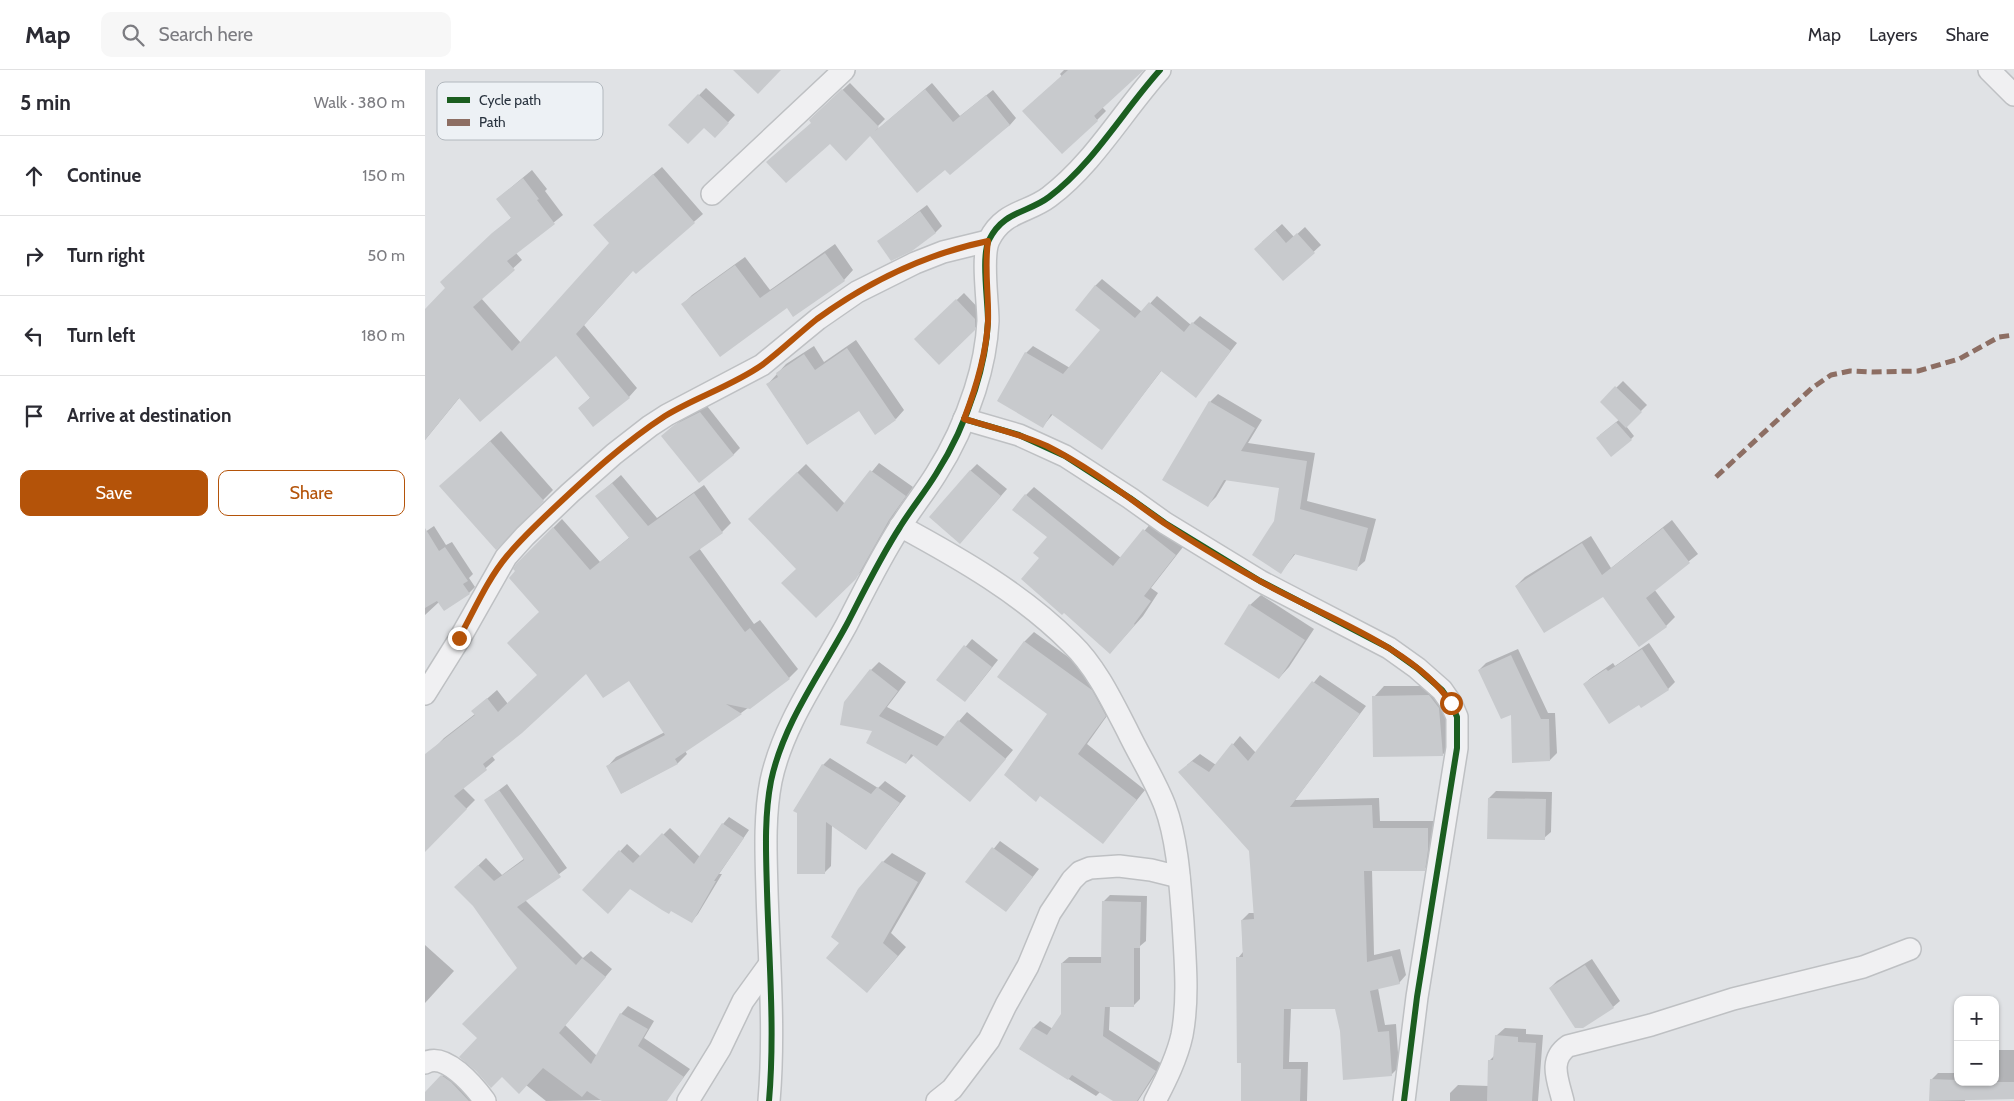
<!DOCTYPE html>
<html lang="en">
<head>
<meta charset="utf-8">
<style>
	body { margin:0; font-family:Cabin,sans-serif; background:#f7f7f7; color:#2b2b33 }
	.controls { position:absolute; right:15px; bottom:15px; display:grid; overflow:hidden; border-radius:10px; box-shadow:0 1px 4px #0004 }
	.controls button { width:45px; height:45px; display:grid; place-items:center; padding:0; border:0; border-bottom:1px solid #e1e1e2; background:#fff; color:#2b2b33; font:25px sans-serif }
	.stop { position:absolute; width:15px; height:15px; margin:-11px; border:4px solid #b45309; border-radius:50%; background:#fff }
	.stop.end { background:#b45309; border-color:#fff; box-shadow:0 1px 5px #0008 }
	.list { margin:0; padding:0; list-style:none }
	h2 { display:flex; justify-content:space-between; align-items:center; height:65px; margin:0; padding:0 20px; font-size:21px }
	h2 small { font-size:16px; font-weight:400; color:#7c7c81 }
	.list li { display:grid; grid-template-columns:32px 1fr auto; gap:15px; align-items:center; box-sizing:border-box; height:80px; padding:0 20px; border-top:1px solid #e1e1e2 }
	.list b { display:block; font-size:19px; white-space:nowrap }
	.list em { font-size:16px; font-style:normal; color:#7c7c81 }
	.actions { display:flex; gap:10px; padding:15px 20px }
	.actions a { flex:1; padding:11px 0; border:1px solid #b45309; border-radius:10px; text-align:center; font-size:18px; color:#b45309 }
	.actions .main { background:#b45309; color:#fff }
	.icon { flex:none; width:28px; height:28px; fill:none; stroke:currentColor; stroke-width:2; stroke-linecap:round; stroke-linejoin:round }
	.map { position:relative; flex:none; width:1589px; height:1031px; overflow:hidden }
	header { display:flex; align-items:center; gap:30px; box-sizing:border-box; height:70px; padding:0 25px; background:#fff; border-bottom:1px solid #e1e1e2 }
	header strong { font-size:24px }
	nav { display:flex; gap:28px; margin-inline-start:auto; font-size:18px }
	.search { width:350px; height:45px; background:#f7f7f7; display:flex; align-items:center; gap:12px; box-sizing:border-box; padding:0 18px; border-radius:10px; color:#7c7c81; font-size:19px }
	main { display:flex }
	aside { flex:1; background:#fff }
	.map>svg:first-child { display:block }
</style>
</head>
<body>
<header>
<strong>Map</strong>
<div class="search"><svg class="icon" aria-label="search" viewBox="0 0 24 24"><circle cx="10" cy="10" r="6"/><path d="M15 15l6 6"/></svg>Search here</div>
<nav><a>Map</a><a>Layers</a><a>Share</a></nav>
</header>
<main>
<aside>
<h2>5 min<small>Walk · 380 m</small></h2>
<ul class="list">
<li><svg class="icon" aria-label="ahead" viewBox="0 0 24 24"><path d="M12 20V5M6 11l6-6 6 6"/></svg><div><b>Continue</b></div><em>150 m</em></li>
<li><svg class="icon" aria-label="right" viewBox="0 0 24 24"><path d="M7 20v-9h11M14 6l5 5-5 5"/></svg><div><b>Turn right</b></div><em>50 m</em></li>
<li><svg class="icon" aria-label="left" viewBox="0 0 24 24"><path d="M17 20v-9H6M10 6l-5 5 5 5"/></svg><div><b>Turn left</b></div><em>180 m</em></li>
<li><svg class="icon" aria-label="arrive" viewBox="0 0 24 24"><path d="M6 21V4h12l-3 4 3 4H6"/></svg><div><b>Arrive at destination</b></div></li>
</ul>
<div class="actions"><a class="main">Save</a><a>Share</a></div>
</aside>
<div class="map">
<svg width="1589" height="1031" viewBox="0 0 1589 1031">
	<rect width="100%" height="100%" fill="#e0e2e5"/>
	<g fill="#0003">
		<path d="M639,0H718L677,37L681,41L672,50L635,4Z"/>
		<path d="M425,13L460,49L452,57L453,59L507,13L535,46L568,20L591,48L585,55L520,98L445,64L387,53L385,50Z"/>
		<path d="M281,18L310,45L290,66L279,56L245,55Z"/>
		<path d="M237,97L278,144L211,202L209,199L159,255L212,318L204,327L154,338L166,327L131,284L35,327L0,370V241L21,218L25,204L87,147L72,129L107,100L122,119L120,121L138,145L91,183L97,190L56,228L96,273L186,173L178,147Z"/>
		<path d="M502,135L517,156L510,163L454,171Z"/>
		<path d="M857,154L869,167L880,157L896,175L858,210L837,172Z"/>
		<path d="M410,174L428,200L419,210L369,245L363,237L258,234L267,225L320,187L345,220Z"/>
		<path d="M677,209L717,242L732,226L766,255L775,246L812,273L771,326L737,300L677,378L628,344L618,356L601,283L608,276L645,298L677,260L670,216Z"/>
		<path d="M539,223L557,242L556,252L514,293L491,269Z"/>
		<path d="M431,270L479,340L471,349L343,314L361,294L389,276L399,292Z"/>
		<path d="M1198,311L1222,335L1201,356L1209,366L1206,369L1175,365L1195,349L1177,332Z"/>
		<path d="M793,324L837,350L823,373L890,383L882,431L951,449L940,491L931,499L871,483L856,502L850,451L855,417L802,409L791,427L783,435L785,332Z"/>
		<path d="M282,336L315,378L308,385L245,359L258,349Z"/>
		<path d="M76,361L128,420L71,478L16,416Z"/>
		<path d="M454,393L488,417L472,440L439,499L391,546L373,498L325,449L381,394L420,434Z"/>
		<path d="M552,394L582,419L542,465L545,401Z"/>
		<path d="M196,405L232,448L279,415L306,453L297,462L274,478L329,554L335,550L373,599L364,608L316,643L260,681L262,684L253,693L197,723L183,696L191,687L240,662L204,609L161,602L67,686L70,690L38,718L50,730L3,777L0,775V688L19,668L50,644L48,641L72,620L83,634L114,605L115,542L110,476L137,449L175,492L205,467L172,426Z"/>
		<path d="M609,417L696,488L727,452L758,477L726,518L733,523L718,546L693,574L616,488L624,467L601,425Z"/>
		<path d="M1247,450L1273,484L1229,519L1250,547L1241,556L1178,525L1091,516L1100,507L1166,466L1186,498Z"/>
		<path d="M9,456L21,475L27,472L48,504L44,508L50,517L44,523L14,532L0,545V462Z"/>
		<path d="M836,525L889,559L864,597L854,608L825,535Z"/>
		<path d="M609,562L676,611L689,636L662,674L720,720L678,772L624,644L574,606L600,571Z"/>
		<path d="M547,569L573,590L546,624L513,610Z"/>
		<path d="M1224,573L1250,612L1243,619L1214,633L1159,614L1166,608L1188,593L1190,596Z"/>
		<path d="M1093,579L1123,643H1130L1132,683L1125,690L1054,600L1061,593Z"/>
		<path d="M454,592L481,612L462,637L520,667L542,642L588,680L545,730L489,685L481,693L449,660L446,600Z"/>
		<path d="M895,605L941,636L870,730L954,728L955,751H1010L1007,792L999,799H947L949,885L975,879L981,905L974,913L953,918L960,955L971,954L974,997L966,1005L916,961L912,938H866L864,992H883L882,1031H817L818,992L813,888L818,882L817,850L824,843H830L825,781L762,695L775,684L791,695L815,666L831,683Z"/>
		<path d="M959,616H1015L1028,675L1017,685L949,627Z"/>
		<path d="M405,688L453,718L460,711L481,726L440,779L407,755L406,796L399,803L374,743L370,741L398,695Z"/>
		<path d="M82,714L142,798L100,830L158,888L166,881L187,899L140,955L172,986L196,944L203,936L229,951L219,968L265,999L242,1029L121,1031L101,1015L53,968L93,898L38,810L61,788L77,805L100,788L61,730Z"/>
		<path d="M1071,721L1127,722L1126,762L1119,768L1064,728Z"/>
		<path d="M304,747L324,760L294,804H297L273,844L267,851L205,818L159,820L202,774L216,787L245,758L275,787L298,754Z"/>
		<path d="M575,771L614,799L581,841L542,812Z"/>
		<path d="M467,783L501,803L466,863L481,877L451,912L415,873L458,792Z"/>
		<path d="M685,825L722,826L721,871L715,876V929L709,935H685L684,960L737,994L713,1031H690L675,1022L671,1026L595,979L609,957L615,951L628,959L637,944V893L644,887H677L678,832Z"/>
		<path d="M0,875L29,901L0,933Z"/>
		<path d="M1167,889L1195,931L1188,937L1125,918L1132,911Z"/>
		<path d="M1080,958L1101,959V964L1118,965L1113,1031H1025V1023L1033,1015L1064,1016L1065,990L1070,985L1071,966Z"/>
		<path d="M1570,980H1589V1024L1540,1029V1031H1478H1506V1010L1513,1003H1533V1012H1570Z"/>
		<path d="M23,1000L52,1031H0V1024Z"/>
	</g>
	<g fill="#c8cacd">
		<path d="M308,0H356L333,24Z"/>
		<path d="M643,0H719L669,46L673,51L637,84L597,41Z"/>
		<path d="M417,19L454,57L450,61L500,19L528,52L561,25L585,55L525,105L520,100L492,123L445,66L421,91L405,74L361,113L341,92L386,53L384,50Z"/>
		<path d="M273,24L304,53L290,68L279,58L263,74L243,55Z"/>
		<path d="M228,104L270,153L211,204L208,201L151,264L205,328L168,357L153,338L165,328L131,286L55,352L34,328L0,370V239L20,218L15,212L67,163L86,148L71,129L98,108L114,129L112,130L130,154L82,191L90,200L48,237L87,281L184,173L168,155Z"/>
		<path d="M495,141L511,163L487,181L466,191L452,171Z"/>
		<path d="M850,160L861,173L872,163L890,183L858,211L829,179Z"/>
		<path d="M400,183L420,211L368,247L362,238L295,287L256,234L310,195L335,228Z"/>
		<path d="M670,215L710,248L724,232L759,262L767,252L806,281L771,328L736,301L677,380L626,344L618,358L572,331L600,282L638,304L675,260L650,240Z"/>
		<path d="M531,229L550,249V260L514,295L489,269Z"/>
		<path d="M422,278L471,350L450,365L434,341L382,375L341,314L353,307L351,303L379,284L390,300Z"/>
		<path d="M1190,316L1217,342L1201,358L1175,332Z"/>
		<path d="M784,331L830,358L816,381L882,391L875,439L943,458L932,501L869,484L856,504L827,485L849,451L854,418L799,410L783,437L737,410Z"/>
		<path d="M275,342L309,385L274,413L236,366L249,355Z"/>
		<path d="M1191,352L1207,370L1186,387L1171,368Z"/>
		<path d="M65,371L119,431L71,480L14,416Z"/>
		<path d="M445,400L481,426L464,450L431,509L391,548L356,513L371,499L323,449L372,402L412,442Z"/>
		<path d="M545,400L576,426L535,474L504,447Z"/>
		<path d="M187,413L223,456L269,423L298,463L264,487L320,562L325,558L365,609L325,639L301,634L317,644L250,689L253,694L196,724L181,696L240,665L204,611L178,628L161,604L97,663L58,694L62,700L29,726L42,739L0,782V684L50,645L46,641L62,628L73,642L112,605L82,573L114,542L84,508L90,501L88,499L91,494L128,457L165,500L204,468L170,426Z"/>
		<path d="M600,424L688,496L718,459L751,485L719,526L726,531L709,554L710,555L685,584L639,543L637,545L596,509L614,488L608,483L622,467L587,440Z"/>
		<path d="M0,458L14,481L20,477L43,511L38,514L45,524L19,541L12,531L0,538Z"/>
		<path d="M1238,458L1265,493L1221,528L1242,557L1214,577L1178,527L1119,563L1090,516L1157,473L1177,505Z"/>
		<path d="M824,534L880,570L854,609L799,574Z"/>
		<path d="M599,571L667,620L681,646L653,684L712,730L678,774L615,726L611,732L579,705L622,644L572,607Z"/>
		<path d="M539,575L567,597L540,632L511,610Z"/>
		<path d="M1217,579L1244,620L1216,638L1214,635L1184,654L1158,614L1181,599L1183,601Z"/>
		<path d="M1086,585L1116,649H1124L1125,691L1087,693L1086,645L1076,649L1053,600Z"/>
		<path d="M445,599L473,621L454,646L512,676L533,650L581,689L545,732L486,684L481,694L441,673L447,661L415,655L419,632Z"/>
		<path d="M887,611L935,644L865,737L947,735L948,758H1003V780L1000,801H939L942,892L967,886L975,914L945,921L953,962L964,961L967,1006L918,1010L915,961L910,939H859L858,999H876L875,1031H816V993H812L811,887H818L816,850L829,849L824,781L753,702L767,691L784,702L807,673L823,691Z"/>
		<path d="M1004,625L1014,638L1018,686L948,687L947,626Z"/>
		<path d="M397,694L446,724L452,717L475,733L441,780L401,752L400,804H372V743L368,741Z"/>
		<path d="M74,720L136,807L92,837L151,895L157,888L181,907L134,963L166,994L195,943L223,959L213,976L259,1007L242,1031H177L162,1021L157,1027L118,998L94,1024L77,1007L66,1018L51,1001L34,987L52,968L37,954L92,898L48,836L29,817L53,795L69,811L99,790L59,730Z"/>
		<path d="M1063,728L1121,729L1120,770L1062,769Z"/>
		<path d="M297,753L319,768L289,811H291L267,853L246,841L244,844L237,840L205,819L183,844L157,820L194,780L208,793L237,763L269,794Z"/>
		<path d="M567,777L608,807L581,842L540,812Z"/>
		<path d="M457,791L493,812L458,873L473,886L442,923L401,888L414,873L406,867L433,819Z"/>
		<path d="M677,831L716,832L715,878H709V937H680L678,966L731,1001L712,1031H688L647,1005L643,1010L594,979L608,957L622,965L636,944V893H676Z"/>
		<path d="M1160,895L1189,938L1158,958H1150L1124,918Z"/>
		<path d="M1070,965L1093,967V972L1111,973L1107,1031H1062L1063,990H1068Z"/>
		<path d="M16,1005L26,1012L44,1031H0V1022Z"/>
		<path d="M1505,1009L1533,1010V1012H1589V1029L1504,1031Z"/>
	</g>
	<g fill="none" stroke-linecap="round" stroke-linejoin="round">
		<defs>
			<g id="minor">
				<path d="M1564,0L1589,25"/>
				<path d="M287,124L419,0"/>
				<path d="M539,349L594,365L640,386L705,428L740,453L835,511L964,578L992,598L1017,620L1026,633L1032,647V678L992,927L979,1031"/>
				<path d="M475,456C536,489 597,524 646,573C671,597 687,631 703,662C715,687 730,710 740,736C753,771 755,815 758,852C760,889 764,928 757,965C752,988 741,1010 730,1031"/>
				<path d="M0,624L35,568L81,487L100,466L145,423L189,384L225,356L242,345L337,295L393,249L432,222L490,193L518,182L563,171"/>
				<path d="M0,993C20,981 49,1016 60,1031"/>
				<path d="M263,1031L295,979L318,931L344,895"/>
				<path d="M344,1031C350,961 344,891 342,821C341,785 339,747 346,711C358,654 395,604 422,554C439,521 455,488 475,457C486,439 500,422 511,404C527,379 541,348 550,320C557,298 562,273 563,251C563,231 556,186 564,170C578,141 603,143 624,127C669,93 698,41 735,0"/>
				<path d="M512,1031L527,1019L564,970L581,935L603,896L625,843L647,810L655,802L665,798L694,796L726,800L754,807"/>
				<path d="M1138,1031C1133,1010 1123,990 1143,976L1226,955L1308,929L1438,897L1485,879"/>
			</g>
		</defs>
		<use href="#minor" stroke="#bec0c3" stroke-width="24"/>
		<use href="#minor" stroke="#f0f0f2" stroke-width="21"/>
		<path stroke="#8d6e63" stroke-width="5" stroke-dasharray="10 5" stroke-linecap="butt" d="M1291,407L1387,318L1406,305L1425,301L1447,302L1493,301L1534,289L1574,267L1589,265"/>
		<defs>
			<g id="cycleway">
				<path d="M539,349L594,365L640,386L705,428L740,453L835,511L964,578L992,598L1017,620L1026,633L1032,647V678L992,927L979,1031"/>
				<path d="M344,1031C350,961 344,891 342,821C341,785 339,747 346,711C358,654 395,604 422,554C439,521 455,488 475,457C486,439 500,422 511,404C527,379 541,348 550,320C557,298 562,273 563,251C563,231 556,186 564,170C578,141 603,143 624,127C669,93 698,41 735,0"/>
			</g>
		</defs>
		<use href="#cycleway" stroke="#edf1f5" stroke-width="9"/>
		<use href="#cycleway" stroke="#1b5e20" stroke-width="6"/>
	</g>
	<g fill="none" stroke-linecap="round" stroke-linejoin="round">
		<path stroke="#b45309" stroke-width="6" d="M34,568C49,541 62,510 82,486C96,469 113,453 129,438C164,405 200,372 240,346C271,327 307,316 337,295C356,281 373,264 392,249C443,212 501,184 563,171C559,198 564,225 563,252C561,285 551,318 539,349C567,357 595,364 622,376C664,397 701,426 739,453C769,473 801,492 833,510C892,544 988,576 1026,633"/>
	</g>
	<rect x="12" y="12" width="166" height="58" rx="8" fill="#edf1f5" stroke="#b2b8be" stroke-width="1"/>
	<rect x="22" y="27" width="23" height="6" fill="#1b5e20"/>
	<rect x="22" y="49" width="23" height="7" fill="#8d6e63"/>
	<g font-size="14" fill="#28323e">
		<text x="54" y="35">Cycle path</text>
		<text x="54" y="57">Path</text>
	</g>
</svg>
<div class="controls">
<button>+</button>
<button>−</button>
</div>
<div class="stop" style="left:1026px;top:633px"></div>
<div class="stop end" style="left:34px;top:568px"></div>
</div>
</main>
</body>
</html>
